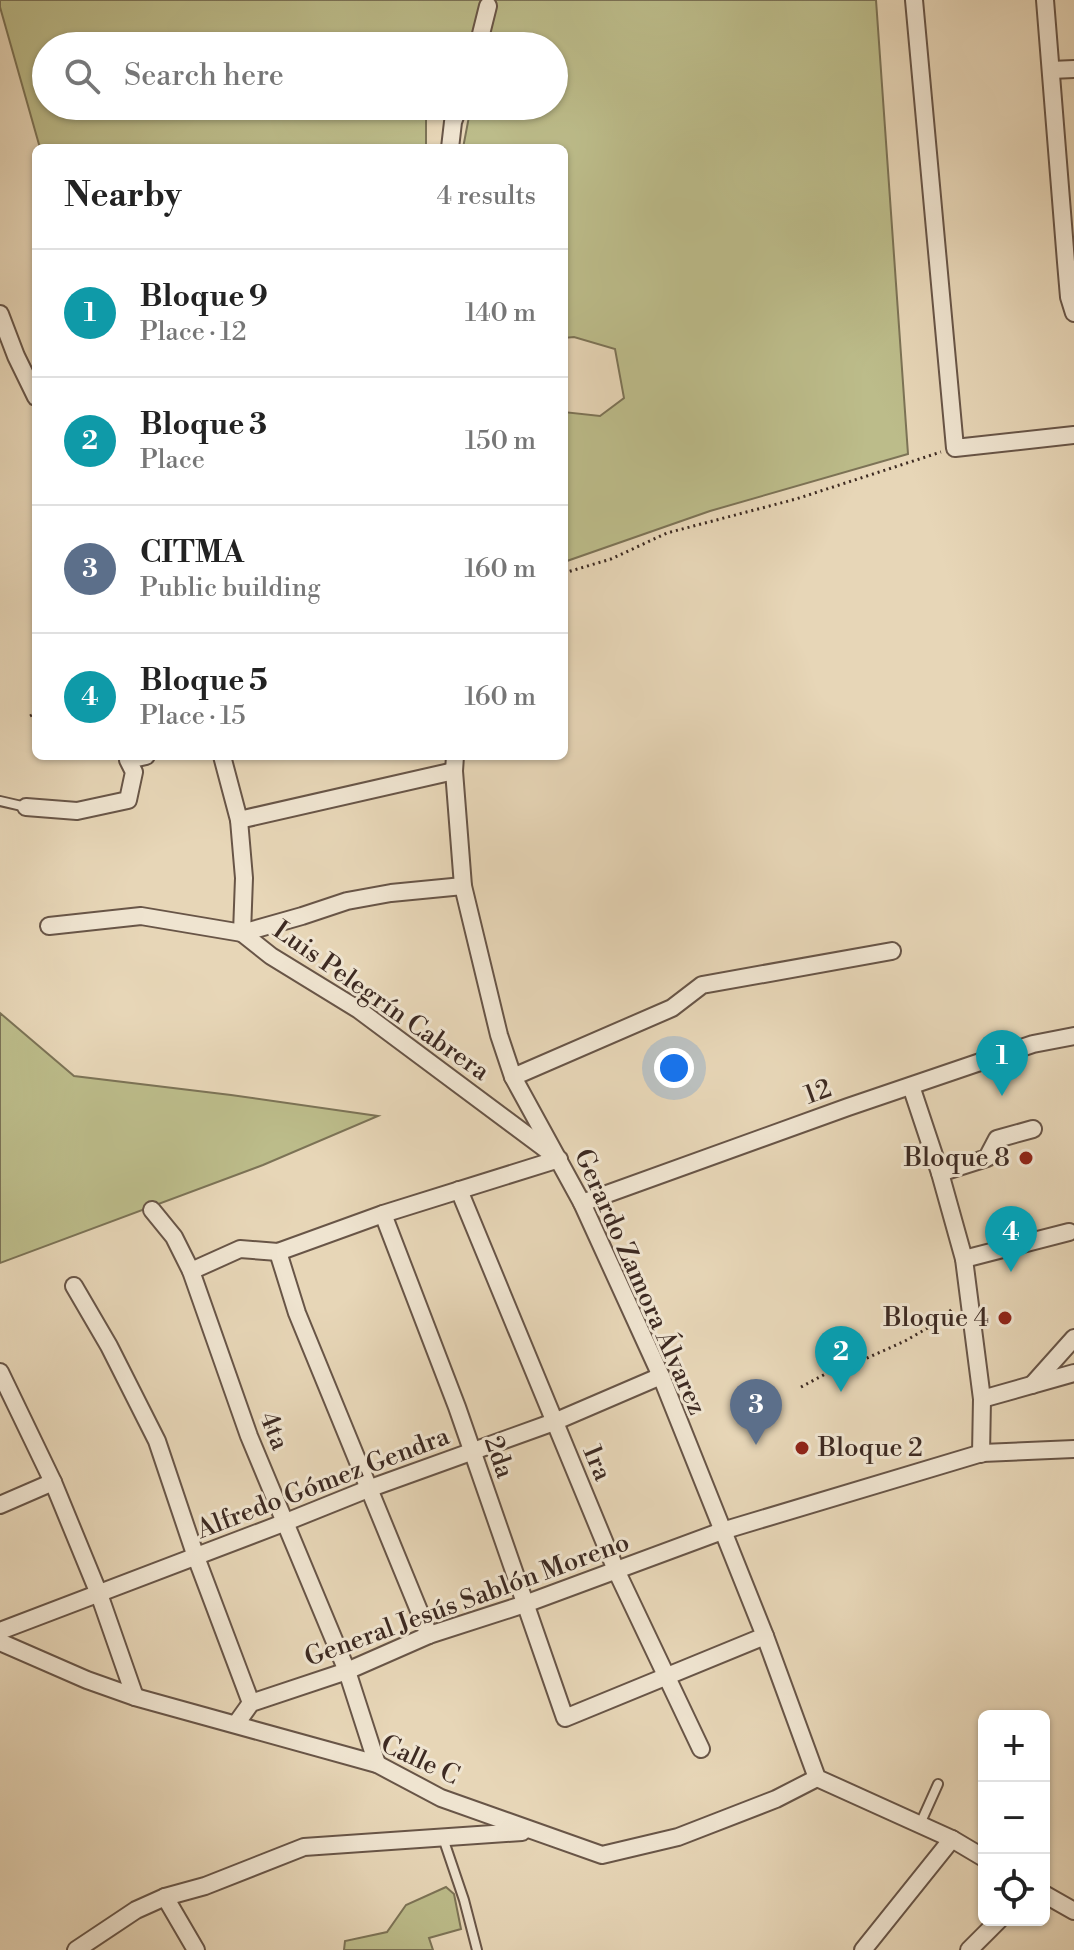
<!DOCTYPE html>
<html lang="en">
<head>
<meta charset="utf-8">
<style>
	body { margin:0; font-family:"Libre Bodoni",serif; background:#f6f6f6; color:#222 }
	.controls { position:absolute; right:24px; bottom:24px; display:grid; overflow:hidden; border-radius:12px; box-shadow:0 2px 6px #0004 }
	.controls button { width:72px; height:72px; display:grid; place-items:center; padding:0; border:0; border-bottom:2px solid #e0e0e0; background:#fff; color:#222; font:40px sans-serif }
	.you { position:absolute; left:674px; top:1068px; width:28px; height:28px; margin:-20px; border:6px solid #fff; border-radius:50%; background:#1a73e8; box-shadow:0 0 0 12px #1a73e833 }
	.badge { display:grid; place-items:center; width:52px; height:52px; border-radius:50%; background:#8f2418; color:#fff; font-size:26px; font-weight:700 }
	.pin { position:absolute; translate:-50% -66px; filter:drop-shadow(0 2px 4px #0008) }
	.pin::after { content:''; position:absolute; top:42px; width:28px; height:24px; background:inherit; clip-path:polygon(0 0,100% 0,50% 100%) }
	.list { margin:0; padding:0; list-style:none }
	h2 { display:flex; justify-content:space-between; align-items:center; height:104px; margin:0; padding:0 32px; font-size:34px }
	h2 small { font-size:26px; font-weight:400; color:#767676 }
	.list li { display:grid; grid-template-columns:52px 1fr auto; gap:24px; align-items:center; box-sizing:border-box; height:128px; padding:0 32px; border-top:2px solid #e0e0e0 }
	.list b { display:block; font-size:30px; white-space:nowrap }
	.list p { margin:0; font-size:26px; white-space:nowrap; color:#767676 }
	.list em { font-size:26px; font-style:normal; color:#767676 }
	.icon { flex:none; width:44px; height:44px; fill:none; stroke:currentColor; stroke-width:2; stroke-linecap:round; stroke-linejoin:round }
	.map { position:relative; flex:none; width:1074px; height:1950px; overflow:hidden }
	.search { position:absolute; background:#fff; box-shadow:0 2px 6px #0004; left:32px; top:32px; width:536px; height:88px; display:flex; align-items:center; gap:20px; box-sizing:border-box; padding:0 28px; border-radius:44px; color:#767676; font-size:30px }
	.panel { position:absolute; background:#fff; box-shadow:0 2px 6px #0004; left:32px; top:144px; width:536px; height:616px; border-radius:12px }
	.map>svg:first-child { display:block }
</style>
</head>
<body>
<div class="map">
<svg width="1074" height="1950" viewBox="0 0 1074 1950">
	<rect width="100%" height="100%" fill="#e7d6b7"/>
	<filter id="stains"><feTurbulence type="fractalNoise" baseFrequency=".0025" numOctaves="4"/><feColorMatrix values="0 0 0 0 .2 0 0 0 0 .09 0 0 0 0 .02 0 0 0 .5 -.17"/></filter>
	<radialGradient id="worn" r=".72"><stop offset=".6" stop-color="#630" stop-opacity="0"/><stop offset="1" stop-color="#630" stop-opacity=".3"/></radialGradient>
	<g fill="#bcbc8a" stroke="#7c7356" stroke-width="2">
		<path d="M0,0H876L908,454L710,511L564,562V412L600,416L624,398L615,349L574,337L564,338V148H463L471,106H554V46H46V106H440L426,119V148H40L0,7Z"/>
		<path d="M0,1013L74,1076L231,1095L378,1116L263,1165L0,1263Z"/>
		<path d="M446,1887L454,1894L461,1929L429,1938L433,1950H344L345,1941L387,1932L406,1905Z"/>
	</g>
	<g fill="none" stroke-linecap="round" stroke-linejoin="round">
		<defs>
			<g id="service">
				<path d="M0,801L26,807"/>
				<path d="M920,1824L938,1784"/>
				<path d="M443,1838L464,1900L477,1950"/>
			</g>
			<g id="minor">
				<path d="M914,0L955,448L1074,435"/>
				<path d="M1045,0L1066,262L1069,297L1074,313"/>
				<path d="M478,46L488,6"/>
				<path d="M1051,70L1074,69"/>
				<path d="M450,148L453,122L459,106"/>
				<path d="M0,314L16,356L36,397"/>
				<path d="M222,756L239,820L244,878L242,933L271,956L359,1010L555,1156"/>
				<path d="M455,756L454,771L463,886L499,1035L513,1077L582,1203L661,1376L765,1636L817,1778L952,1839L984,1858"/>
				<path d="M26,807L77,811L128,800L134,772L128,760L146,756"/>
				<path d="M239,820L454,771"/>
				<path d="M49,926L141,916L242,933L302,916L347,901L391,893L463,886"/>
				<path d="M513,1077L672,1008L702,985L892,951"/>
				<path d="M911,1086L940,1173L964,1259L982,1399L981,1454"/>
				<path d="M940,1173L987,1158L997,1139L1033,1129"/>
				<path d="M459,1190L616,1570L701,1749"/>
				<path d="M582,1203L848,1107L1033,1044L1074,1036"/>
				<path d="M152,1210L174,1237L191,1271L249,1436L347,1671L377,1764"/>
				<path d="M383,1214L457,1407L565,1718L765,1636"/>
				<path d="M278,1252L297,1313L429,1635"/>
				<path d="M964,1259L1069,1232"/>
				<path d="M191,1271L240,1249L278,1252L383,1214L559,1159"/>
				<path d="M74,1286L109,1346L157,1441L196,1557L251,1703"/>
				<path d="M0,1372L53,1482L99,1594L135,1697"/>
				<path d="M1032,1385L1074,1338"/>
				<path d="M982,1399L1074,1373"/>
				<path d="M0,1505L53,1482"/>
				<path d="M0,1631L286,1522L368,1489L554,1422L661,1376"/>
				<path d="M0,1642L87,1680L135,1697L377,1764L441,1798L602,1855L678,1837L776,1799L817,1778"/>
				<path d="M236,1724L251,1703L347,1671L429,1635L525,1604L722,1531L982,1453L1074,1449"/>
				<path d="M1044,1894L1074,1911"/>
				<path d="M165,1897L196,1950"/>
				<path d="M76,1950L136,1910L165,1897L205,1886L304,1847L522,1832"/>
				<path d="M863,1950L952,1839"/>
				<path d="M969,1950L999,1920"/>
			</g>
		</defs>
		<use href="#service" stroke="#685547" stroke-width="12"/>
		<use href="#minor" stroke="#685547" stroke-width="20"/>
		<g stroke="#3d2a22" stroke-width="3" stroke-dasharray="2 4" stroke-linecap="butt">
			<path d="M564,573L611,559L667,533L796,499L941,452"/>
			<path d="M30,716L36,713"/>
			<path d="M801,1387L831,1371L865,1359L905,1341L940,1321L953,1308"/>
		</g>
		<use href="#service" stroke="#efe4d0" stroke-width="8"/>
		<use href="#minor" stroke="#efe4d0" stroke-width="16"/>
	</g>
	<g fill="#8f2418" stroke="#efe4d0" stroke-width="3">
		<circle cx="1026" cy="1158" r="8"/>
		<circle cx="1005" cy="1318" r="8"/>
		<circle cx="802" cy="1448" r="8"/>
	</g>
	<g text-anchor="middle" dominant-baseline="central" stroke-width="6" stroke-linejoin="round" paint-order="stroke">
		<g font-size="26" fill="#3d2a22" stroke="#efe4d0">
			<text transform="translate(381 1001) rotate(35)">Luis Pelegrín Cabrera</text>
			<text transform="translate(818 1092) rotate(-20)">12</text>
			<text transform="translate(640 1282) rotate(66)">Gerardo Zamora Álvarez</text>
			<text transform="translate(274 1431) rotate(68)">4ta</text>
			<text transform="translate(499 1457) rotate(71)">2da</text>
			<text transform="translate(597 1463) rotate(67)">1ra</text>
			<text transform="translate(323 1483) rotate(-21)">Alfredo Gómez Gendra</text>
			<text transform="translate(467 1600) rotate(-20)">General Jesús Sablón Moreno</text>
			<text transform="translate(420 1760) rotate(25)">Calle C</text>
		</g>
		<g font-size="26" fill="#3d2a22" stroke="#efe4d0" text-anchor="end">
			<text x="1010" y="1158">Bloque 8</text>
			<text x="989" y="1318">Bloque 4</text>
			<text x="818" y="1448" text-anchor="start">Bloque 2</text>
		</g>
	</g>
	<rect width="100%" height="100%" filter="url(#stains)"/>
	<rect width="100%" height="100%" fill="url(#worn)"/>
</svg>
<div class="controls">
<button>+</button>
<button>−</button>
<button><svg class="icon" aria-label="locate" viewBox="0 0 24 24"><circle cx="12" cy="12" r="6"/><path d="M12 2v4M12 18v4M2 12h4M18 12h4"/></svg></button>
</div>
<div class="you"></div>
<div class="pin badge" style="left:1002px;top:1096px;background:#0f9aa8">1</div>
<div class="pin badge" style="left:841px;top:1392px;background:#0f9aa8">2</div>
<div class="pin badge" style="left:756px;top:1445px;background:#5c6f8a">3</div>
<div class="pin badge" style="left:1011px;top:1272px;background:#0f9aa8">4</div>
<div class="search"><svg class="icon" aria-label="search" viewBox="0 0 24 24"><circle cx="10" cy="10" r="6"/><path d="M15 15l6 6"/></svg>Search here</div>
<section class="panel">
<h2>Nearby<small>4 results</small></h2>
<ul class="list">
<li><span class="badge" style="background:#0f9aa8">1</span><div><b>Bloque 9</b><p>Place · 12</p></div><em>140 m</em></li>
<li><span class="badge" style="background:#0f9aa8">2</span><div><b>Bloque 3</b><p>Place</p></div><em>150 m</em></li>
<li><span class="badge" style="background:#5c6f8a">3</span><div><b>CITMA</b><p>Public building</p></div><em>160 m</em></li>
<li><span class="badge" style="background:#0f9aa8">4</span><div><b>Bloque 5</b><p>Place · 15</p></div><em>160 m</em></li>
</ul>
</section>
</div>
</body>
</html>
